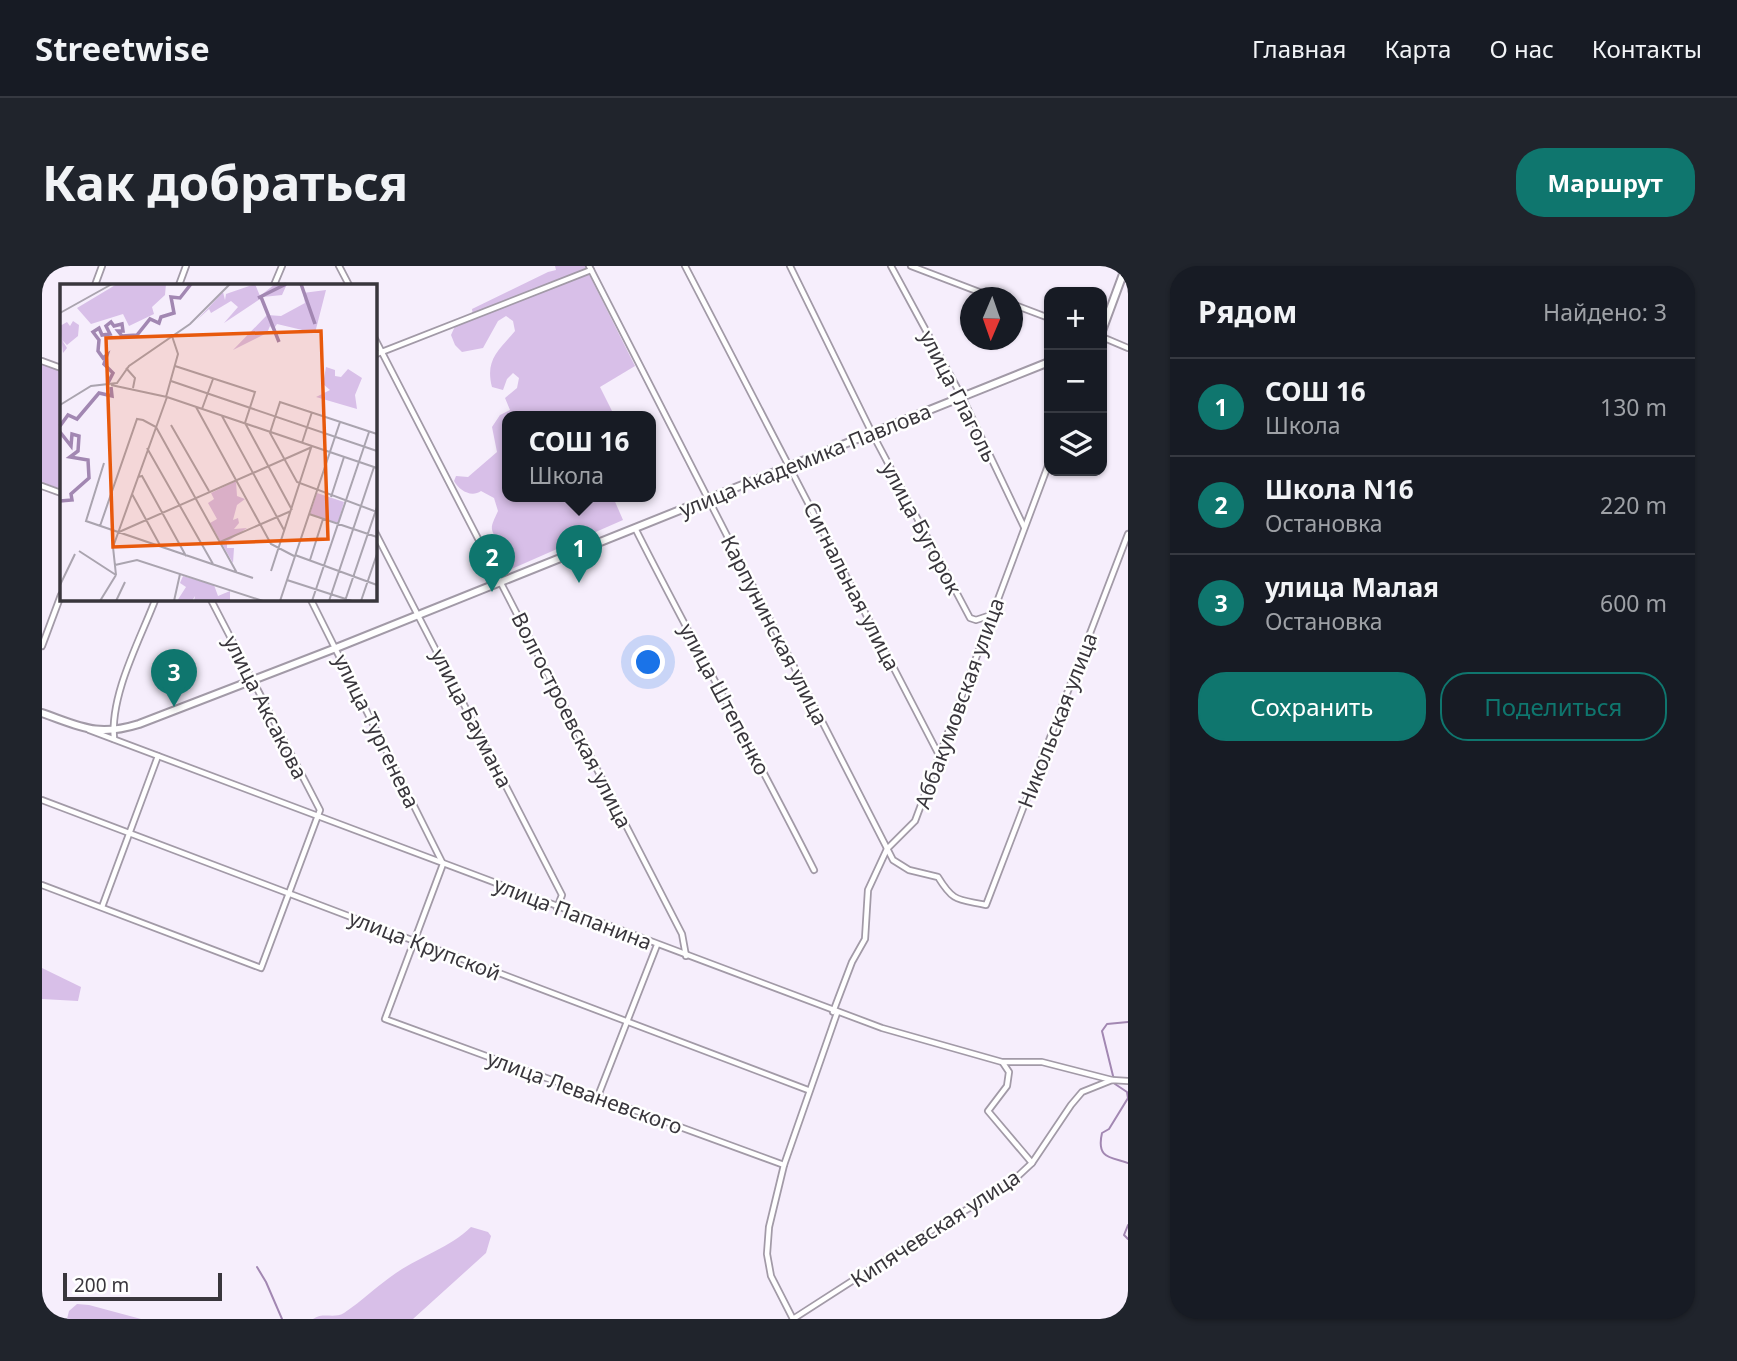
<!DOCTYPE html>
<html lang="ru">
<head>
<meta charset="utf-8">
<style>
	body { margin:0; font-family:"Noto Sans",sans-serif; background:#20242c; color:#f1f3f6 }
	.controls { position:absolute; right:21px; top:21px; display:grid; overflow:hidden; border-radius:14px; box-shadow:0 2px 5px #0004 }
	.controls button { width:63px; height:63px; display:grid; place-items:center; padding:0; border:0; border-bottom:2px solid #363941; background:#171b24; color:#f1f3f6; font:35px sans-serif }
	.compass { position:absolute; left:918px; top:21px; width:63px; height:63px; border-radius:50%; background:#171b24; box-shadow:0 2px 5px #0004; rotate:182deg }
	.scale { position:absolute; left:21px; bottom:18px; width:159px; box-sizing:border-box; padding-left:7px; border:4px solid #39363c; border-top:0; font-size:19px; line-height:24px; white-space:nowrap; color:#39363c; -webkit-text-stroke:5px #fff; paint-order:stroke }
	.you { position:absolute; left:607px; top:397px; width:24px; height:24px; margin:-18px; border:5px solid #fff; border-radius:50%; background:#1a73e8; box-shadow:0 0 0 10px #1a73e833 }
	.badge { display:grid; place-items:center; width:46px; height:46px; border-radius:50%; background:#0f766e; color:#fff; font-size:23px; font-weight:700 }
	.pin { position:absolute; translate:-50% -58px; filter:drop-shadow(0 2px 4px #0008) }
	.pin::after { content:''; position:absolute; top:37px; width:24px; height:21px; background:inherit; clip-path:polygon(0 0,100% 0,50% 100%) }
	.popup { position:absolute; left:460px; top:145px; width:154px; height:91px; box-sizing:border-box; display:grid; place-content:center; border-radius:14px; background:#171b24; filter:drop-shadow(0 2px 5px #0005); font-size:23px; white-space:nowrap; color:#9ea1a6 }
	.popup b { font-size:26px; color:#f1f3f6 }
	.popup::after { content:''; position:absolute; left:50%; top:100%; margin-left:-14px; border:14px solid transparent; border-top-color:#171b24 }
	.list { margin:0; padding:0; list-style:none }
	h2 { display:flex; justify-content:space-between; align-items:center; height:91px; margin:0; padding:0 28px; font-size:30px }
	h2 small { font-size:23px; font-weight:400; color:#9ea1a6 }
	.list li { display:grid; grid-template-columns:46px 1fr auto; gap:21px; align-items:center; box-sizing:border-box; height:98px; padding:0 28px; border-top:2px solid #363941 }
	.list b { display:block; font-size:26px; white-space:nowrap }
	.list p { margin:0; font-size:23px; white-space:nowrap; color:#9ea1a6 }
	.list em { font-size:23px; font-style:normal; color:#9ea1a6 }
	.actions { display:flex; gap:14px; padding:21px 28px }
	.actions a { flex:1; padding:16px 0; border:2px solid #0f766e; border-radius:28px; text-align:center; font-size:24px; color:#0f766e }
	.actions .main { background:#0f766e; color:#fff }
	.icon { flex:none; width:38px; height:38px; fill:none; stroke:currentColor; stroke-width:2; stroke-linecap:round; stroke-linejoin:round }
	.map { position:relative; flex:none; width:1086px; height:1053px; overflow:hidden; border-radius:28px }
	header { display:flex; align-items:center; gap:42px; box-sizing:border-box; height:98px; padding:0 35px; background:#171b24; border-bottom:2px solid #363941 }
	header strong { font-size:33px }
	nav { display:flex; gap:38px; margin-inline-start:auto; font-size:24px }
	.intro { display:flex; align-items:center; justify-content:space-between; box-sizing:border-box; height:168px; padding:0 42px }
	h1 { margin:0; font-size:49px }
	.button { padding:18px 32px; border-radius:28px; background:#0f766e; color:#fff; font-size:24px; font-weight:700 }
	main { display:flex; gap:42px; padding:0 42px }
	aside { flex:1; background:#171b24; border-radius:28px; box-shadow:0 2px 5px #0004 }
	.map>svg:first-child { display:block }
</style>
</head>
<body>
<header>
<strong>Streetwise</strong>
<nav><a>Главная</a><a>Карта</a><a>О нас</a><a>Контакты</a></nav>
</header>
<div class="intro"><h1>Как добраться</h1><a class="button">Маршрут</a></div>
<main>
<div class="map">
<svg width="1086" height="1053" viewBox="0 0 1086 1053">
	<rect width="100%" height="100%" fill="#f6eefc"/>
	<g fill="#d8bfe8">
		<path d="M513,0H543L593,100L558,121L573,151H465V231H571L581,254L458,308L450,292L458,279C447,261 448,263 456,245L452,232L439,225C429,232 417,224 412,215L414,210L426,211L455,186L450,161L458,149L468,144L463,132L475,122L477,112L471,107L465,113L461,124L450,121C443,94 456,85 473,65L471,55L464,50L456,55L441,82L420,86L413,79L409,69L415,56L431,51L430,43L506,6L514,4Z"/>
		<path d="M0,98L19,105V223L0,216Z"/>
		<path d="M0,702L39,721L36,735L0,733Z"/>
		<path d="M429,961L446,966L449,970L444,987L371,1053H271C281,1046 292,1053 302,1047C320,1035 336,1019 354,1007C379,990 407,982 429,961Z"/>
		<path d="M35,1038L47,1039L99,1053H25L27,1045Z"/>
	</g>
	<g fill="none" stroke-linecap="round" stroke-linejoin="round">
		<g stroke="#a287b2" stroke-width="2">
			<path d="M1086,756L1065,758L1060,765L1073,818L1085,826L1086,832L1067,863L1060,867C1054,893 1069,891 1086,897"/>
			<path d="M1086,959L1082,969L1086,973"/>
			<path d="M215,1001L224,1016L240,1053"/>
		</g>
		<defs>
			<g id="minor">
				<path d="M297,0L307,19"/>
				<path d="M547,0L851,594L867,604L896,611C912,637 916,633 944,639L1086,268"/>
				<path d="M643,0L898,491"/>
				<path d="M748,0L830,167L928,352L934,354L949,349"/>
				<path d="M849,0L920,131L982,261"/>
				<path d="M869,0L953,32"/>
				<path d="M53,19L60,0"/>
				<path d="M137,19L144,0"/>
				<path d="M232,19L240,0"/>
				<path d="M970,38L1007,52"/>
				<path d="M332,71L640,668L644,690"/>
				<path d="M1060,71L1086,82"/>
				<path d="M332,89L549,4"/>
				<path d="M0,95L19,102"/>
				<path d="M0,220L19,227"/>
				<path d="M593,262C651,377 714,489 772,604"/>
				<path d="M332,264L520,629L515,642"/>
				<path d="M268,332L401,598L343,753L742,899"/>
				<path d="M0,380L19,329"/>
				<path d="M47,464L840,762L960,796H1000L1070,814"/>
				<path d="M72,473C68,428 98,374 114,332"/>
				<path d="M0,534L766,824"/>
				<path d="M0,619L219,702L278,544L168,332"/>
				<path d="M60,641L116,490"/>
				<path d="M791,746L810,696L823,673L826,624L845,583L873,555L1007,197"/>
				<path d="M961,797L967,806L965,820L946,845L990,897"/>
				<path d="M556,830L615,679"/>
				<path d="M751,1053L880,970L951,928L976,910L990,897L1029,839L1040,826L1070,814L1086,815"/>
				<path d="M751,1053L729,1010L725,988L727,961L742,899L795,747"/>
			</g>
			<g id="tertiary">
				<path d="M1060,65L1084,0"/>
				<path d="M0,447C40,461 55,471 97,458L294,382L1007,96"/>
			</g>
		</defs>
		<use href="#minor" stroke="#a29aa7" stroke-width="8"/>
		<use href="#tertiary" stroke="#a29aa7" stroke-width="10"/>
		<use href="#minor" stroke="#fff" stroke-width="4.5"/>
		<use href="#tertiary" stroke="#fff" stroke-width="6"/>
	</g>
	<g text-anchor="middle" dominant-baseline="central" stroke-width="5" stroke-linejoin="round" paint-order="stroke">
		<g font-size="21" fill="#39363c" stroke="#fff">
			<text transform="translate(917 130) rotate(63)">улица Глаголь</text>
			<text transform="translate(763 194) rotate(-22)">улица Академика Павлова</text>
			<text transform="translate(880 262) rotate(62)">улица Бугорок</text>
			<text transform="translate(810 320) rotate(63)">Сигнальная улица</text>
			<text transform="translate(733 364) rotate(63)">Карпунинская улица</text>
			<text transform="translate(683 433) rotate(62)">улица Штепенко</text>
			<text transform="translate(917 437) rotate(-70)">Аббакумовская улица</text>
			<text transform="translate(224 441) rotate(63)">улица Аксакова</text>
			<text transform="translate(430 452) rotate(63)">улица Баумана</text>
			<text transform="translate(530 454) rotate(63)">Волгостроевская улица</text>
			<text transform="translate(1015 454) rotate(-69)">Никольская улица</text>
			<text transform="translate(335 465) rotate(64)">улица Тургенева</text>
			<text transform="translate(531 647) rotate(21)">улица Папанина</text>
			<text transform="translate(383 679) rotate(21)">улица Крупской</text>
			<text transform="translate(543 826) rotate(20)">улица Леваневского</text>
			<text transform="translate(893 962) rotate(-33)">Кипячевская улица</text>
		</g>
	</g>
	<g transform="translate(18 18)">
		<rect width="317" height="317" fill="#f6eefc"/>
		<path d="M57,0H106L105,11L92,23L94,30L69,42L63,30L31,40L17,24ZM195,0L200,12L215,0H219L217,5L227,0L222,11L203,13L164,39L178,23L171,17L151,29L149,25L137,36L163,8L165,16L166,10ZM266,6L255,49L217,40L213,46L210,42L207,49L173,66L207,31L221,32L245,19L243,9ZM13,37L19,41L18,52L7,61L2,56L7,64L3,69L0,42L7,38L10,42ZM266,83L275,86V92L281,93L288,85L302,94L295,111L297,125L256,113L270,106L263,100ZM176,197L177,212L185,215L177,221L173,236L178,234L179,239L174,245L187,244L167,258V264H174L173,279L150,239L157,235L148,219L154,215L151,209ZM257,209L284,218L278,239L250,230ZM123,292L154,301L158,312L170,307V317H134L135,312L132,317H117L126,303L120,299Z" fill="#d8bfe8"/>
		<path fill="none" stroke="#a287b2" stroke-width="3.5" d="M241,0L255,40M201,13L219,58M198,14L226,0M48,99L53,89L44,80L47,71L43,74L38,67L39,56L33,48L39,44L42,51L50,50L46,42L51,38L54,42L62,40L63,47H58L62,52L77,51L90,35L99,39L101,33L114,29L111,13L120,14L131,0M0,142L8,131L17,135L39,109L52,112L51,103M0,148L11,162L12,150L19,152L18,167L10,173L28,176L29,194L11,210L12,216L0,217"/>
		<path fill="none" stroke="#aaa4af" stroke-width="2" d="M0,29L52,0M115,82L195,108L185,139L232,226M66,84L75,94L73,104M111,97L317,167M51,101L107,113L317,184M106,113L118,70L112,52M0,121L31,102L57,99L69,82L130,40L170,0M136,123L211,260L234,272M142,125L153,95M162,132L224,246M111,141L149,207M317,150L220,118L210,149L237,198L317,228M242,159L252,128M87,164L153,280M44,179L26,237L193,294M78,193L82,192L126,272M72,210L101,263M271,213L284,173M249,230L317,253M40,242L77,135L83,136L96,143L177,289M59,248L252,163M160,258L231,227M19,267L56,291M235,271L317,301M250,276L263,235M55,281L77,276L203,317M211,287L251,164M56,291L53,263L107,113M227,296L292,317M0,301L15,270M40,317L56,291M56,317L65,298M114,317L120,290M220,317L280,138M252,317L309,148M269,317L314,183M285,317L317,223M301,317L317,270"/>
		<path fill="#e8590c" fill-opacity="0.15" stroke="#e8590c" stroke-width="3.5" d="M261,47L268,255L53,263L46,54Z"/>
		<rect width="317" height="317" fill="none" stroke="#39363c" stroke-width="3.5"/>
	</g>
</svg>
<div class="controls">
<button>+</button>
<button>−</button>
<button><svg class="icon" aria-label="layers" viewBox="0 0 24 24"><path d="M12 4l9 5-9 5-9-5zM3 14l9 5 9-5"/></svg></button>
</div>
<svg class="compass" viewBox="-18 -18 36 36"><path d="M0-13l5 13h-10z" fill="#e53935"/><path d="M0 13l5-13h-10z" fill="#9ea1a6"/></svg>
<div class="scale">200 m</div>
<div class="you"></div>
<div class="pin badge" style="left:537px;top:317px">1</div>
<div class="popup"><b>СОШ 16</b>Школа</div>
<div class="pin badge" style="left:450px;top:326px">2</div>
<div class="pin badge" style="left:132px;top:441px">3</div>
</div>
<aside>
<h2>Рядом<small>Найдено: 3</small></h2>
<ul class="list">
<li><span class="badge">1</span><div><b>СОШ 16</b><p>Школа</p></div><em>130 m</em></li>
<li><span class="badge">2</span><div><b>Школа N16</b><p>Остановка</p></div><em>220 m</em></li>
<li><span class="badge">3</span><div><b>улица Малая</b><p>Остановка</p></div><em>600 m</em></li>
</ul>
<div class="actions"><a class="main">Сохранить</a><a>Поделиться</a></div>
</aside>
</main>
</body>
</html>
